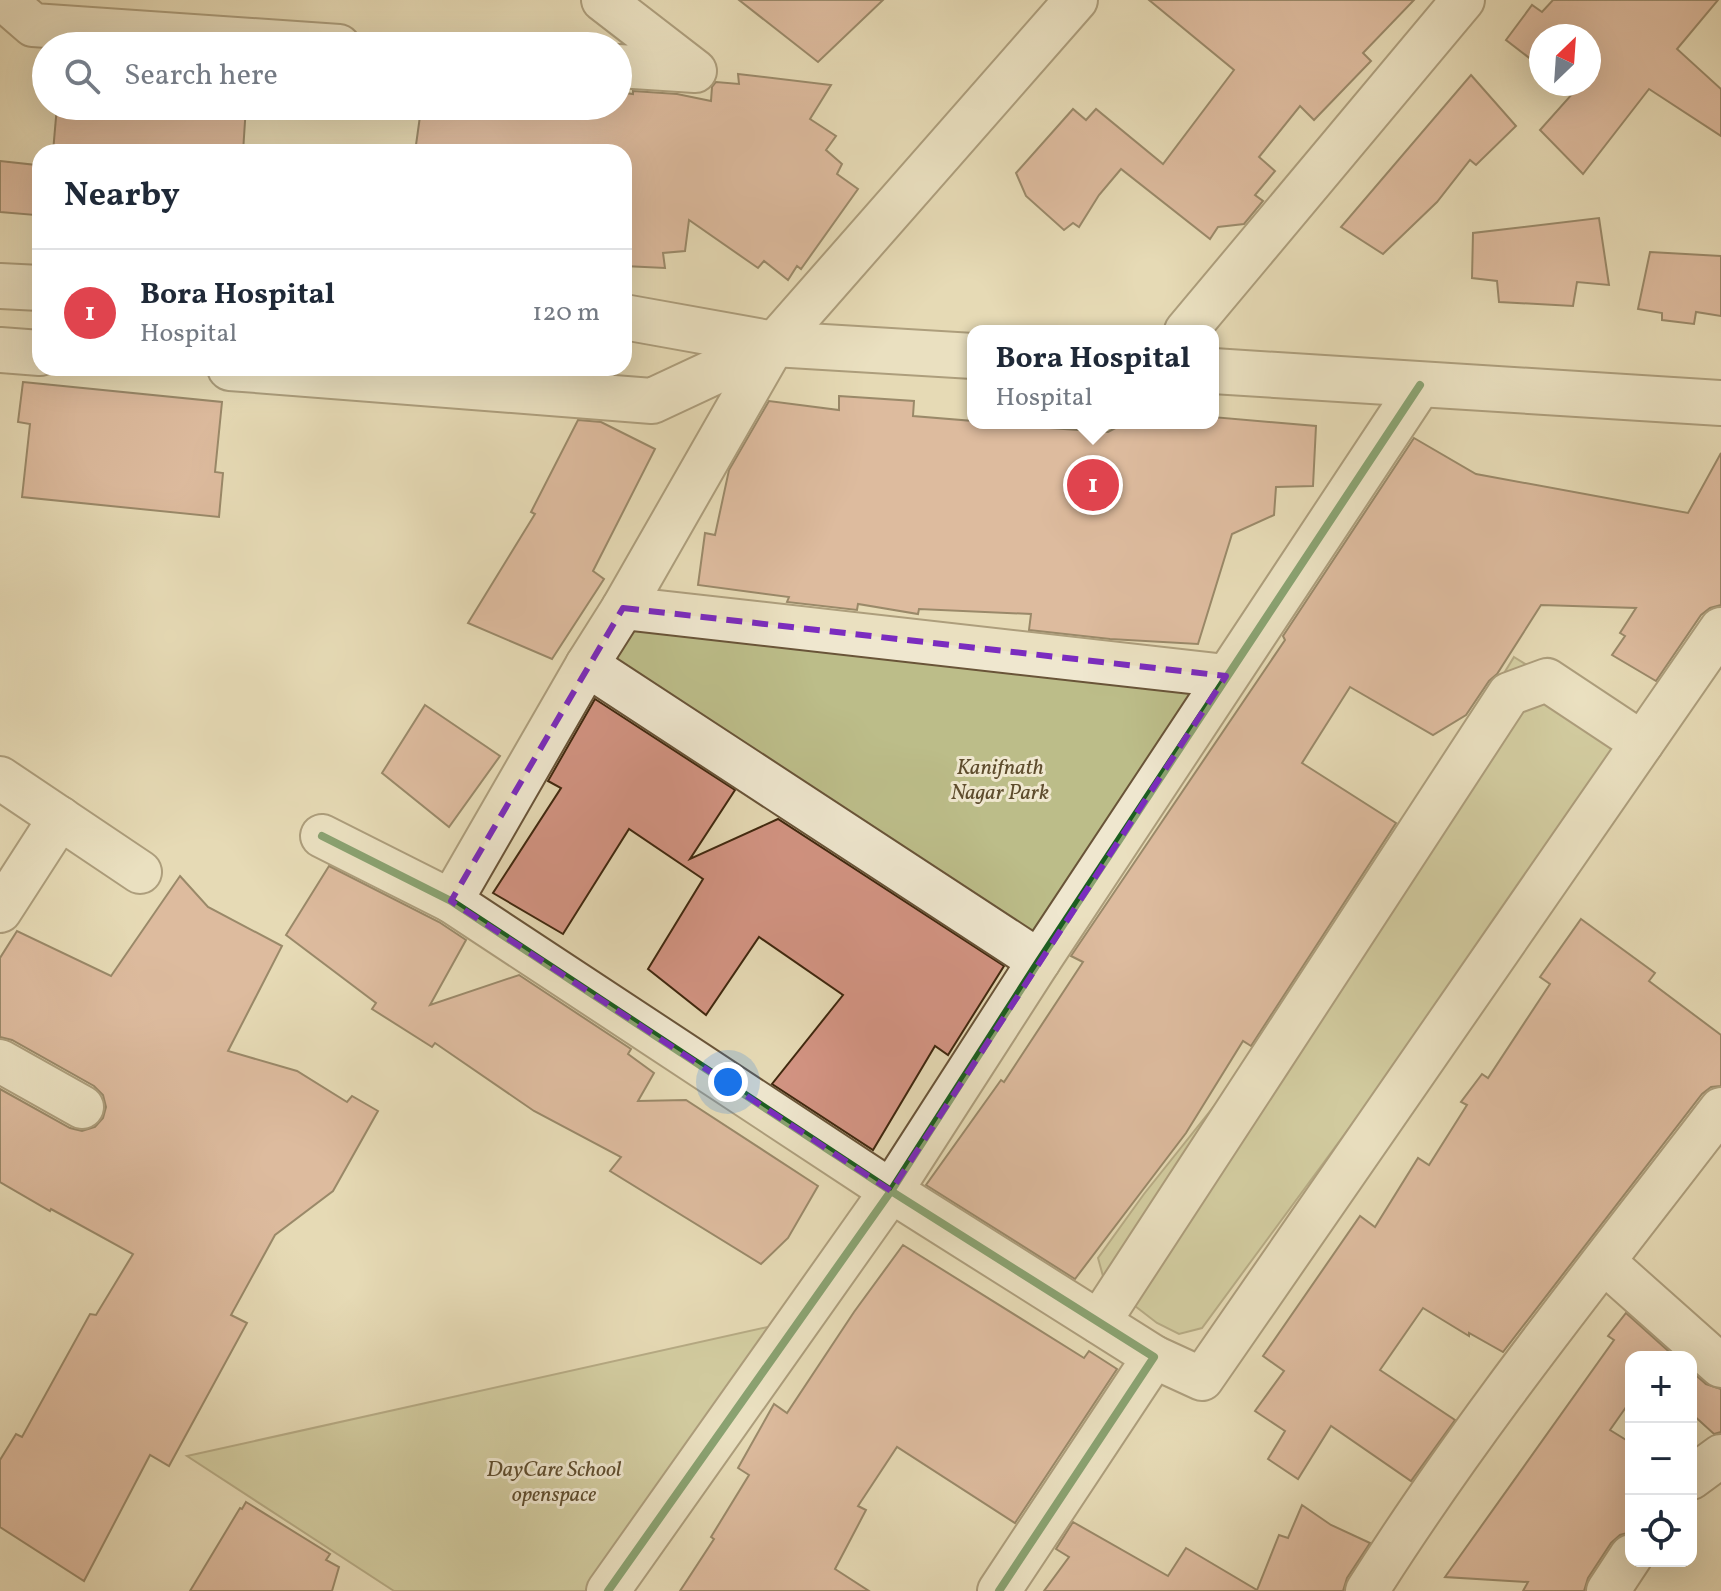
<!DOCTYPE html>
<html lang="en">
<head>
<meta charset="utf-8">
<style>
	body { margin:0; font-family:Vollkorn,serif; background:#f2f2f3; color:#1f2937 }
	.controls { position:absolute; right:24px; bottom:24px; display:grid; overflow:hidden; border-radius:16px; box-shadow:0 8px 32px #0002 }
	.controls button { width:72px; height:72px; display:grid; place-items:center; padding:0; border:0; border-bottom:2px solid #e0e1e3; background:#fff; color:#1f2937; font:40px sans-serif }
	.compass { position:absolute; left:1529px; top:24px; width:72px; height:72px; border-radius:50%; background:#fff; box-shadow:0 8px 32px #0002; rotate:25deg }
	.you { position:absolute; left:728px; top:1082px; width:28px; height:28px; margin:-20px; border:6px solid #fff; border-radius:50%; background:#1a73e8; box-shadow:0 0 0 12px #1a73e833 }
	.badge { display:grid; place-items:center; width:52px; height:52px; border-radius:50%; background:#0b8043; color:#fff; font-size:26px; font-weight:700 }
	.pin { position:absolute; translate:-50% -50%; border:4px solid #fff; box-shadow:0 2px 8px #0006 }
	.popup { position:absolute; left:967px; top:325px; width:252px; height:104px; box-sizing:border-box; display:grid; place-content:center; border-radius:16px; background:#fff; filter:drop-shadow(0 2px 6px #0005); font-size:26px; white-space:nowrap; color:#747a83 }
	.popup b { font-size:30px; color:#1f2937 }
	.popup::after { content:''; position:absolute; left:50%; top:100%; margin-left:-16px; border:16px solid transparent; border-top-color:#fff }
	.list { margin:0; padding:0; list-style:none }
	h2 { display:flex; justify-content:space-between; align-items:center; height:104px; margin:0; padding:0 32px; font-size:34px }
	h2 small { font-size:26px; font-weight:400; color:#747a83 }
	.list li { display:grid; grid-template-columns:52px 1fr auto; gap:24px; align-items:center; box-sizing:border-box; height:128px; padding:0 32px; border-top:2px solid #e0e1e3 }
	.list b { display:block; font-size:30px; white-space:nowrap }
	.list p { margin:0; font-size:26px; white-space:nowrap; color:#747a83 }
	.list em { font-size:26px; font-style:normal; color:#747a83 }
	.icon { flex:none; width:44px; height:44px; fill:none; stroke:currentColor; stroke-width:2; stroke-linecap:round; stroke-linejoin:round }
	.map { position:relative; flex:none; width:1721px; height:1591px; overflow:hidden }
	.search { position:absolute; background:#fff; box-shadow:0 8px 32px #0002; left:32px; top:32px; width:600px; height:88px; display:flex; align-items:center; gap:20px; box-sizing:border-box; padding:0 28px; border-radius:44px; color:#747a83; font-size:30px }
	.panel { position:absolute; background:#fff; box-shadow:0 8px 32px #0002; left:32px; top:144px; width:600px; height:232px; border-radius:24px }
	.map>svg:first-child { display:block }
</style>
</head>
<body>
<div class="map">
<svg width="1721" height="1591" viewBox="0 0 1721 1591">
	<rect width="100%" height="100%" fill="#e6dab5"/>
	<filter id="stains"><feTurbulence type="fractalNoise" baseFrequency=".0025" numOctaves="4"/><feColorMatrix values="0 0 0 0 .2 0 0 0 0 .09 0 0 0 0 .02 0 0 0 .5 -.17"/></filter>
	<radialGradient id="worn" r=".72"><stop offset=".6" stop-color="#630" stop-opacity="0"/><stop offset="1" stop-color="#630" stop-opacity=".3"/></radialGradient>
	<g fill="#bcbd89" stroke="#7e724c" stroke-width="2">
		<path d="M623,608L1226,676L1039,961L587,665Z"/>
		<path d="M1514,657L1627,728L1369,1101L1202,1328L1179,1334L1157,1323L1113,1289L1103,1276L1098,1258L1144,1194L1277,1027L1439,779Z"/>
		<path d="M799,1320L608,1591H394L187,1456Z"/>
	</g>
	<g fill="#d39483" stroke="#3f270e" stroke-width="2">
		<path d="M739,0H883L818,62Z"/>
		<path d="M1149,0H1414L1363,53L1371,61L1314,120L1300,106L1259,157L1275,171L1255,195L1263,201L1244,224L1218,227L1210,239L1121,169L1099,195L1079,227L1073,223L1064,230L1026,196L1016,173L1073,109L1086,120L1096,109L1163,164L1234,70Z"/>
		<path d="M1553,0H1718L1677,49L1721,89V136L1649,89L1583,174L1540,130L1574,92L1563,84H1589V36H1541V67L1506,40L1532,5L1542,12Z"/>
		<path d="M738,74L831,85L810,119L836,136L826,150L842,164L837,174L858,189L801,269L797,266L788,280L764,261L758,268L689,220L685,251L663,253L665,268L624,266V152H415L421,109L462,112L463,106H618V92L633,94V91L677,94L711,101L712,87L716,82L739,84Z"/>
		<path d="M1471,75L1516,126L1476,165L1470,160L1437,202L1383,254L1341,227Z"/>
		<path d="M57,106H246L243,152H53Z"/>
		<path d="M0,161L36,165L35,215L0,212Z"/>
		<path d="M1599,218L1609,285L1577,282L1573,306L1499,302L1497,281L1472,278L1473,233Z"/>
		<path d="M1650,252L1721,256V316L1696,312L1694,324L1662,320V313L1638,309Z"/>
		<path d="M23,382L222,402L215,472L223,473L219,517L22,497L30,424L18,422Z"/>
		<path d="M839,396L914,401L913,416L973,421V423L1108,432L1125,423H1213V417L1316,426L1313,486L1276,487L1274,515L1232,534L1198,644L1110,639L1029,630L1031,614L919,609L918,614L858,604L857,610L787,602L789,597L698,585L705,533L715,535L729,470L769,401L839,410Z"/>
		<path d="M578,420L601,422L655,449L593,571L604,579L552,659L468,623L535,514L531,512Z"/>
		<path d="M1414,438L1476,474L1688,513L1721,453V605L1710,608L1701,615L1656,681L1612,655L1625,636L1620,633L1636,608L1541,605L1497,674L1489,681L1466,715L1433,735L1350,687L1302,763L1396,823L1251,1046L1243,1041L1186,1133L1075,1279L926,1185L1001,1080L1004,1082L1083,962L1071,956L1285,640L1283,636Z"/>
		<path d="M595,699L735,790L690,859L778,819L1004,966L948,1055L935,1046L873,1150L772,1084L843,995L759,937L706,1015L648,969L703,879L629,829L563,934L493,893L561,788L548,781Z"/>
		<path d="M425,705L500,756L449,827L382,773Z"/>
		<path d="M329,866L439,922L466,940L430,1005L519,975L631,1049L628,1054L654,1073L638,1101L686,1100L818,1186L788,1238L761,1264L610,1171L621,1157L534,1111L435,1043L432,1047L372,1009L376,1003L286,935Z"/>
		<path d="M180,876L208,907L282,946L228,1051L297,1071L347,1102L352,1096L378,1111L333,1191L275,1235L231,1315L247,1323L169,1466L150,1455L84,1581L0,1527V1460L16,1434L22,1437L90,1314L96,1315L133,1254L51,1209L50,1211L0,1182V1089L70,1128L82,1131L95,1127L103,1118L106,1107L103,1095L94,1086L12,1040L0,1037V958L17,931L111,976Z"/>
		<path d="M1581,919L1655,973L1649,981L1721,1035V1086L1711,1087L1702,1094L1503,1352L1469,1333V1336L1423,1308L1380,1370L1455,1420L1411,1481L1331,1426L1298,1479L1268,1459L1285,1431L1255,1411L1284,1371L1263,1356L1360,1216L1375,1227L1418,1158L1429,1165L1467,1105L1461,1102L1482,1074L1488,1078L1550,984L1540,977Z"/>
		<path d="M903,1245L1084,1358L1089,1351L1117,1369L1015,1523L897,1447L858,1506L866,1510L835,1569L869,1591H680L714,1539L711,1537L749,1475L738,1468L774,1404L787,1413L854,1312Z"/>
		<path d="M1626,1313L1675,1357H1631V1400L1610,1430L1631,1443V1532L1620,1535L1611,1543L1588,1578L1584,1591H1523L1528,1582L1445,1577L1614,1340L1608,1336Z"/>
		<path d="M1691,1371L1706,1384L1721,1389V1432L1714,1434L1691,1413Z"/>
		<path d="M246,1502L330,1554L326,1560L339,1567L332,1591H190L240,1508L242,1509Z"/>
		<path d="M1302,1505L1331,1525L1370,1543L1347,1578L1343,1591H1044L1069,1557L1056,1549L1073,1522L1168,1576L1186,1548L1257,1590L1279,1535L1288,1538Z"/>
	</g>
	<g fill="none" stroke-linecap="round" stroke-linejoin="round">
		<defs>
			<g id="minor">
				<path d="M4,0L33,25L339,46"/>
				<path d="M603,0L695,71L618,66"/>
				<path d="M1186,331L1463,0"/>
				<path d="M623,608L1226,676"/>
				<path d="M587,665L1039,961"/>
				<path d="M0,778L140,872"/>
				<path d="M322,836L451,901L891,1191L1154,1357L999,1591"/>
				<path d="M451,901L587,665L623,608L774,344L1076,0"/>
				<path d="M0,911L60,818"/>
				<path d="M0,1061L82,1107"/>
				<path d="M1604,1262L1721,1366"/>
				<path d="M1099,1322L1509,694L1547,680L1642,743"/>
				<path d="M1154,1357L1202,1379L1721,629"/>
				<path d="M1691,1478L1721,1456"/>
				<path d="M608,1591L891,1191L1039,961L1420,385"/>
				<path d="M1367,1591C1473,1423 1600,1267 1721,1109"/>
				<path d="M1608,1591L1631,1556"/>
			</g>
			<g id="tertiary">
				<path d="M0,286L40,288"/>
				<path d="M624,317L774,344L973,356"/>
				<path d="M0,350L40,353"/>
				<path d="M230,368L652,401L774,344"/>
				<path d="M1213,371L1721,403"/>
			</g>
		</defs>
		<use href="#minor" stroke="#695438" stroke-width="46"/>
		<use href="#tertiary" stroke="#695438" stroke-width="48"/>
		<use href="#minor" stroke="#efe7cf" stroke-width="42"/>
		<use href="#tertiary" stroke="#efe7cf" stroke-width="44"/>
		<defs>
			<g id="cycleway">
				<path d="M322,836L451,901L891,1191L1154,1357L999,1591"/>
				<path d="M608,1591L891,1191L1039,961L1420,385"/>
			</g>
		</defs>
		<use href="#cycleway" stroke="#efe7cf" stroke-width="13"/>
		<use href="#cycleway" stroke="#1b5e20" stroke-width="8"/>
	</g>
	<path d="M0 0H1721V1591H0ZM623,608L1226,676L891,1191L451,901Z" fill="#e6dab5" fill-opacity=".55" fill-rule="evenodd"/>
	<path fill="none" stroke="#7b2cbf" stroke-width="6" stroke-dasharray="16 10" stroke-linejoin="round" d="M623,608L1226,676L891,1191L451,901Z"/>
	<g text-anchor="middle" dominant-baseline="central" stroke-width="6" stroke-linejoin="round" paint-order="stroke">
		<g font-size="22" font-style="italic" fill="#5e4c2d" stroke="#efe7cf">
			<text x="1000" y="768">Kanifnath<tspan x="1000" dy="25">Nagar Park</tspan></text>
			<text x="554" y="1470">DayCare School<tspan x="554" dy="25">openspace</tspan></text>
		</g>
	</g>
	<rect width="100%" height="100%" filter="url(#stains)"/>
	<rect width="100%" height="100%" fill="url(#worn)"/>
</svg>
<div class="controls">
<button>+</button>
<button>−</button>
<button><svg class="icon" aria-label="locate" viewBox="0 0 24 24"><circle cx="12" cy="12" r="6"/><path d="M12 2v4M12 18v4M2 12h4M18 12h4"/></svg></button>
</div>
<svg class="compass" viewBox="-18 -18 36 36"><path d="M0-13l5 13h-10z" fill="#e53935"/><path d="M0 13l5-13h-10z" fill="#747a83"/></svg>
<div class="you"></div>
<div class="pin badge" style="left:1093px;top:485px;background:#e0444e">1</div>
<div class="popup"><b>Bora Hospital</b>Hospital</div>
<div class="search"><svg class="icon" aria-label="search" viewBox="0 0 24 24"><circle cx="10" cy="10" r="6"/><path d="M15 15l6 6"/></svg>Search here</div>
<section class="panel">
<h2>Nearby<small></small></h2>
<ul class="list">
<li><span class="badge" style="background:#e0444e">1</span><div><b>Bora Hospital</b><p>Hospital</p></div><em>120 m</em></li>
</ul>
</section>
</div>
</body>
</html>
